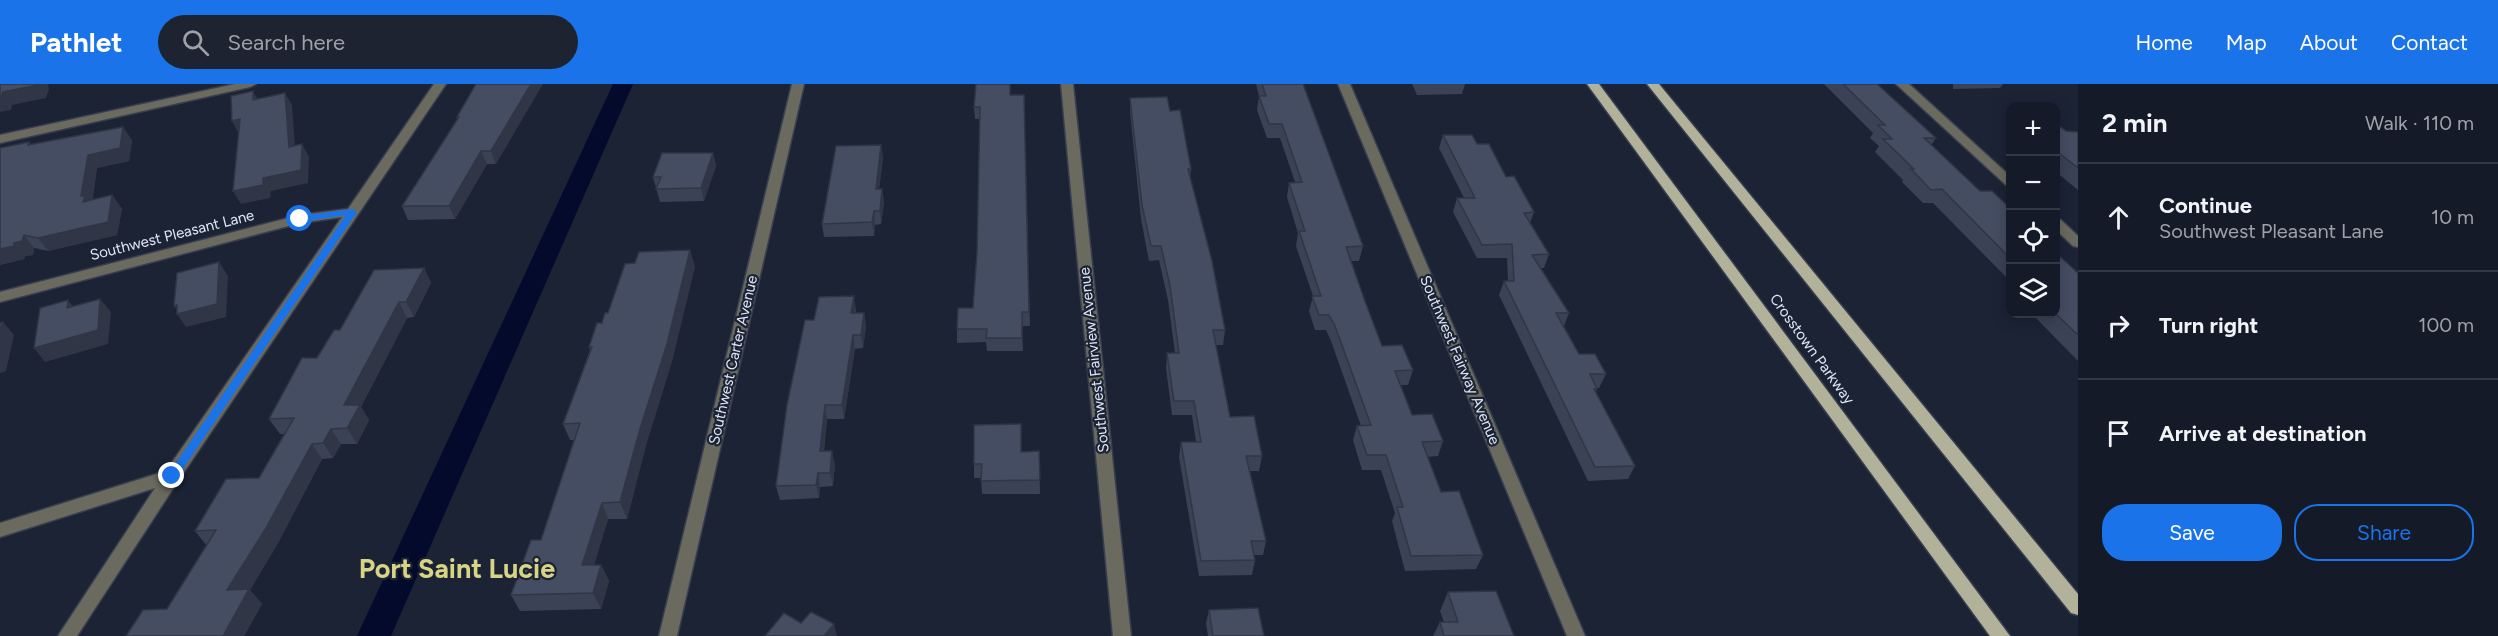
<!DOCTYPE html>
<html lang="en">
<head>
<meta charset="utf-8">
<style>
	body { margin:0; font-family:Figtree,sans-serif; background:#1d2330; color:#f1f3f6 }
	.controls { position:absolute; right:18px; top:18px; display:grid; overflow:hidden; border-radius:12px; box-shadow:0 3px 15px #0003 }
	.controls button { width:54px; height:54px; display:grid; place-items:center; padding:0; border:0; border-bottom:2px solid #333845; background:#141a28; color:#f1f3f6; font:30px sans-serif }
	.stop { position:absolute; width:18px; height:18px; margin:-14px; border:4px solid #1a73e8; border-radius:50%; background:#fff }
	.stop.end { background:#1a73e8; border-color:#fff; box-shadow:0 2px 6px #0008 }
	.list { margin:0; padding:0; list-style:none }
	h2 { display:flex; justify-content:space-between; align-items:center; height:78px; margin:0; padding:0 24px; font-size:26px }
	h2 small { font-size:20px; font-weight:400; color:#9da1a8 }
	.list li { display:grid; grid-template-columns:39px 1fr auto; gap:18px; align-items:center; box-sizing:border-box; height:108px; padding:0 24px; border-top:2px solid #333845 }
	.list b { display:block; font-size:22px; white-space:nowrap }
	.list p { margin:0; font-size:20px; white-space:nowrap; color:#9da1a8 }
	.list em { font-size:20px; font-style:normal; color:#9da1a8 }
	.actions { display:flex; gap:12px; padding:18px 24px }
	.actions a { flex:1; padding:14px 0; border:2px solid #1a73e8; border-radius:24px; text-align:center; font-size:21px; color:#1a73e8 }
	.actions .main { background:#1a73e8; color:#fff }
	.icon { flex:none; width:33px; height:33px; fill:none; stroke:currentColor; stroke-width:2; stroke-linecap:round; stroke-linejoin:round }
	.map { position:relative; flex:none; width:2078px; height:552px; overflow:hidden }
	header { display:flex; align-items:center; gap:36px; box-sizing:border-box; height:84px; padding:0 30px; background:#1a73e8; color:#fff }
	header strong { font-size:28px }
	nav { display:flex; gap:33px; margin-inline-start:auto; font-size:21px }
	.search { width:420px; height:54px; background:#1d2330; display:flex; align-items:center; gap:15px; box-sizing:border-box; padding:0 21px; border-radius:33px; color:#9da1a8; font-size:22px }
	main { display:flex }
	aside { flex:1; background:#141a28 }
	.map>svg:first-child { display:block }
</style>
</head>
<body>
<header>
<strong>Pathlet</strong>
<div class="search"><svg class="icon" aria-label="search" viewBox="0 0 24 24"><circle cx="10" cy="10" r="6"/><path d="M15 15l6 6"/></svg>Search here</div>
<nav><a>Home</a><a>Map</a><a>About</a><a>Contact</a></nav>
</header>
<main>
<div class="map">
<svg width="2078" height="552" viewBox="0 0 2078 552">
	<rect width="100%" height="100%" fill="#1b2335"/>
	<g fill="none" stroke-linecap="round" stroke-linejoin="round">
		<path fill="#040a2c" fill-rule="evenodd" d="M613,0H633L391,552H357Z"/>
		<defs>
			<g id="minor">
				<path d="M235,0H256L250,3L0,59V51Z"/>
				<path d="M434,0H446L178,397L77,552H58L155,404L0,453V439L166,387L342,133L300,139L0,218V208L300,131L348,125Z"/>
				<path d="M792,0H804L677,552H659Z"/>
				<path d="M1061,0H1073L1131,552H1113Z"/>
				<path d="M1338,0H1350L1585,552H1567Z"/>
				<path d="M1896,0H1909L2010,92V102L2006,101Z"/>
				<path d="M2056,135L2061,136L2078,152V163L2073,162L2056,146Z"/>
			</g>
			<g id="major">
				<path d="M1587,0H1599L2010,552H1990Z"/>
				<path d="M1647,0H1659L2078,510V531L2071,529Z"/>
			</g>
		</defs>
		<use href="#minor" stroke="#373e50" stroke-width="3"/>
		<use href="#major" stroke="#373e50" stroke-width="3"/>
		<use href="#minor" fill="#6a6a5f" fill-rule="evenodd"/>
		<use href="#major" fill="#b2b29b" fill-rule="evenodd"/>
	</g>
	<g fill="#3b4255">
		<path d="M476,0L496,80H487L455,135L408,136L402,122L458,35L457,33Z"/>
		<path d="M1256,0H1303L1363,162L1359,177H1351L1366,220L1382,262L1413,286L1408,301H1401L1412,331L1443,357L1438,372L1427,373L1441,408L1483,471L1476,485L1405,487L1392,437L1395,429L1381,386H1362L1353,356L1357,342H1361L1331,257L1326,246H1315L1309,227L1313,212L1296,162L1298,149L1287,113L1289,99L1295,98L1280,54H1267L1257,26L1259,12Z"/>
		<path d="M1412,0H1465L1462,10L1417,11Z"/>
		<path d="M1824,0H1877L1936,54L1931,61L1980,107L2010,124V197L1933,119H1923L1902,98L1903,96L1875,68L1879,62L1870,54L1873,49Z"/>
		<path d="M1953,0H2003L2000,4L1953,5Z"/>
		<path d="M1010,11H1024L1030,242H1022L1023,267H987L986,258L957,259V245L973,224L977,169L980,35H975L974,23Z"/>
		<path d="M1130,14L1170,27L1191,85L1190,93L1225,246L1223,261H1216L1230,333L1262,372L1259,387H1250L1266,457L1263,471H1254L1255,476L1252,491L1199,492L1179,373L1181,358H1196L1192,331H1172L1166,284L1167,269H1175L1168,216L1159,176L1149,177L1141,135L1130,28Z"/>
		<path d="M2055,39L2066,47L2078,48V106L2055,87Z"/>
		<path d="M1443,51L1477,60L1506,93L1534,128L1530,139L1549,170L1544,184H1541L1569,229L1564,242L1579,270L1606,290L1599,304H1597V305L1596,308L1635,382L1628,395L1588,397L1499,211L1504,197H1508L1507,174H1477L1453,128L1457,114H1464L1439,64Z"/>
		<path d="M132,56L129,77L97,84L92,116L112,111L122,125L117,151L48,167L34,164L33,171L25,172L24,175L0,181V66L29,58L31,61Z"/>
		<path d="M881,61L883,74L879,105H882L884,118L881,140L875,141L874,152L824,153L822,140Z"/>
		<path d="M713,69L716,82L704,117L660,118L653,93Z"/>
		<path d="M2055,168L2078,189V277L2032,230H2055Z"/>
		<path d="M695,182L672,277L646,361L627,435H608L594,481H601L609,497L601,525L520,527L511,511L541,456L574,356H570L563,340L590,266L589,263L602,239L608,229Z"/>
		<path d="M424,184L431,199L414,233L407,234L361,323L369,336L357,360H341L333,374L322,375L278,459L250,506L262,520L244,552H126L167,525L207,462L195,447L259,394L284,350H280L269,335L340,246Z"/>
		<path d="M856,226V229H864L866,242L863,264L855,265L844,335H827L824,367L835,380L833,402L820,403L819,414L780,416L776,402L814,236Z"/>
		<path d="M1039,367L1040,410H982L981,394H974V380Z"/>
		<path d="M1448,508L1514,552H1433L1440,538H1444L1440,527Z"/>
		<path d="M1209,526L1264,552H1208L1206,539Z"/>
	</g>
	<g fill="#303645">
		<path d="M38,0H48L49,5L46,14L12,21L11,26L0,28V14L3,8Z"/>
		<path d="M531,0H543L496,80L491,67Z"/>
		<path d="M253,7L260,20L253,16Z"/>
		<path d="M285,9L292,21L296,76L289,63Z"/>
		<path d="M240,35L239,50L232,37Z"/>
		<path d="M123,43L132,56L129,77L97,84L92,121L83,118L81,112L88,71Z"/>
		<path d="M302,60L309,73L308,99L271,107L270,114L241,120L233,107L263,94Z"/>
		<path d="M881,61L883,74L877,119L876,105Z"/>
		<path d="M481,67L487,80L455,135L449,122Z"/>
		<path d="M713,69L716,82L704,117L701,104Z"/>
		<path d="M882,105L884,118L881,140L880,127Z"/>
		<path d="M112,111L122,125L117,151L48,167L38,154Z"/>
		<path d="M874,127L875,141L874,152L872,138Z"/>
		<path d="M24,151L34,164L33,171L25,172L24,175L0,181V165L14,159Z"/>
		<path d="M690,166L695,182L672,277L646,361L627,435L620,418Z"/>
		<path d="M219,178L228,192L226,233L186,243L177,230L179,229L174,222L177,221Z"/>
		<path d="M424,184L431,199L414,233L406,218Z"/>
		<path d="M854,212L856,226L853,242L851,229Z"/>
		<path d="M100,215L111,228L108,260L45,278L34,264Z"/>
		<path d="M68,216L79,230L67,224Z"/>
		<path d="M399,218L407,234L361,323L369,336L357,360L347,344L344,321Z"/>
		<path d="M864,229L866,242L863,264L861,251Z"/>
		<path d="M3,238L14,251L6,287L0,289V249Z"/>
		<path d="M853,251L855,265L844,335L842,321Z"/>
		<path d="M825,321L827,335L822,381L820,367Z"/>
		<path d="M331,345L341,360L333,374L323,359Z"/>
		<path d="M312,360L322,375L278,459L250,506L262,520L244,552H223L227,506Z"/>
		<path d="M832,367L835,380L833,402L830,389Z"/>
		<path d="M818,389L820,403L819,414L816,401Z"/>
		<path d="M602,419L608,435L589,497L582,481Z"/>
		<path d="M601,481L609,497L601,525L593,509Z"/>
		<path d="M834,540L837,552H824Z"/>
	</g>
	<g fill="#454d63" stroke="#303645" stroke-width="1.5">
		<path d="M0,0H38V1L3,8L1,14H0Z"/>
		<path d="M476,0H531L491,67H481L449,122H402L459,33H457Z"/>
		<path d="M976,0H1010V11H1024L1029,228H1022V254H986L987,245H957L958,224H973L977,169L980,23H974Z"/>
		<path d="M1262,0H1303L1363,162L1346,163L1366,220L1382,262L1402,261L1413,286L1395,287L1412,331L1432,330L1443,357L1422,358L1441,408L1459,407L1483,471L1411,472L1397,423H1403L1386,371H1367L1357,342L1371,341L1335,242L1329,231H1319L1312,212H1321L1299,147H1305L1289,99L1302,98L1282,40H1269L1259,12H1266Z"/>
		<path d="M1843,0H1877L1936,54H1924L1980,107H1992L2010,124V174L1942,105L1931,106L1911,85H1914L1883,55H1892L1878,41H1885Z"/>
		<path d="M253,7V16L285,9L289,63L302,60L301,86L263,94V101L233,107L240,35L232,37L231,12Z"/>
		<path d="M1167,13L1170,27L1180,26L1191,85H1188L1212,177L1225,246H1213L1230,333L1254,332L1262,372H1246L1266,457H1251L1255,476L1201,477L1181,358H1201L1194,317H1174L1167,269H1179L1170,202L1161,162H1151L1142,121L1130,14Z"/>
		<path d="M2055,39L2066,47L2078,48V84L2055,66Z"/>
		<path d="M123,43L120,64L88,71L81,112H85L83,118L112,111L108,138L38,154L24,151L22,157L14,159V162L0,165V64L29,58L28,61Z"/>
		<path d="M1443,51H1472L1477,60H1489L1506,93L1514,92L1534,128L1524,129L1549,170L1532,171L1569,229H1556L1579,270H1595L1606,290H1590L1597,305H1594L1635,382L1595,383L1504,197H1514L1512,160L1482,161L1457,114H1475Z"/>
		<path d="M881,61L876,105H882L880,127H874L872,138L822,140L836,62Z"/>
		<path d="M662,69H713L701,104L656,105L661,93H653Z"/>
		<path d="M690,166L667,260L640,345L620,418L602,419L582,481H601L593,509L511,511L531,456H541L580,339L563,340L592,263H589L597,239H602L605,229H608L625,180L635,179L639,168Z"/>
		<path d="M2055,168L2078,189V251L2055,229Z"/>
		<path d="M219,178L217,220L177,230V221L174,222L177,189Z"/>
		<path d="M424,184L406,218H399L344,321H360L347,344L331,345L323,359L312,360L266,444L227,506L249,505L223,552H126L143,526L167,525L216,446L195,447L226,395L259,394L294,334L269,335L302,274H317L334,246H340L374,186Z"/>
		<path d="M854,212L851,229H864L861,251H853L842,321H825L820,367H832L830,389H818L816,401L776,402L787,321L805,236H814L819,213Z"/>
		<path d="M100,215L98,246L34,264L40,224L68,216L67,224Z"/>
		<path d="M3,238L0,249V239Z"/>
		<path d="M1021,340V368L1039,367L1040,396L981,397L982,380H974V341Z"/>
		<path d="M1496,507L1514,552H1444L1440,538H1458L1448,508Z"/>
		<path d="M1258,524L1264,552H1213L1209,526Z"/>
		<path d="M811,528L834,540L824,552H765L784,529L801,539Z"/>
	</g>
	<path fill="#1a73e8" d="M353,125L357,128L176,395H169V389L346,131L300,138L296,135L300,132Z"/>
	<g text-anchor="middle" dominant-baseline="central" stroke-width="4.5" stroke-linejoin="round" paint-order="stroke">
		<g font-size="15" fill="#e0e6f3" stroke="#1b2335">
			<text transform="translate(172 151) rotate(-14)">Southwest Pleasant Lane</text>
			<text transform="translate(1812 265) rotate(54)">Crosstown Parkway</text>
			<text transform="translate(733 276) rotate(-77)">Southwest Carter Avenue</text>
			<text transform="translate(1094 276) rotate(-96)">Southwest Fairview Avenue</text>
			<text transform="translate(1460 276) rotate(67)">Southwest Fairway Avenue</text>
		</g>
		<g font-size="27" font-weight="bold" fill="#d7d485" stroke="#1b2335">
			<text x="457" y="484">Port Saint Lucie</text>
		</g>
	</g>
</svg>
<div class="controls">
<button>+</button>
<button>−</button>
<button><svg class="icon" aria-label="locate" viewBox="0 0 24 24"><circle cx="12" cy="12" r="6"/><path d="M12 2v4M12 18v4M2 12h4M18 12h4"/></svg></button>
<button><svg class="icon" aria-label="layers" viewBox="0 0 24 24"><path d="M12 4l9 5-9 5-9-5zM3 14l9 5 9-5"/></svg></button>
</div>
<div class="stop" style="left:300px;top:135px"></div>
<div class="stop end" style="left:172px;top:392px"></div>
</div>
<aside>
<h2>2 min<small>Walk · 110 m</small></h2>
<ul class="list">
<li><svg class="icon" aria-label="ahead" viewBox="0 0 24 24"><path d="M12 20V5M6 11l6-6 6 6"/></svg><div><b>Continue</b><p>Southwest Pleasant Lane</p></div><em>10 m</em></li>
<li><svg class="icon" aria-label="right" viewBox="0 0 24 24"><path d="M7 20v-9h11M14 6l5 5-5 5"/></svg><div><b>Turn right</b></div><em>100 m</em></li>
<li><svg class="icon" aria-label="arrive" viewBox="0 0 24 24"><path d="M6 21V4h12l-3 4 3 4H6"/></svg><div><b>Arrive at destination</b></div></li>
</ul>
<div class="actions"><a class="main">Save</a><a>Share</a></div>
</aside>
</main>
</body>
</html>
